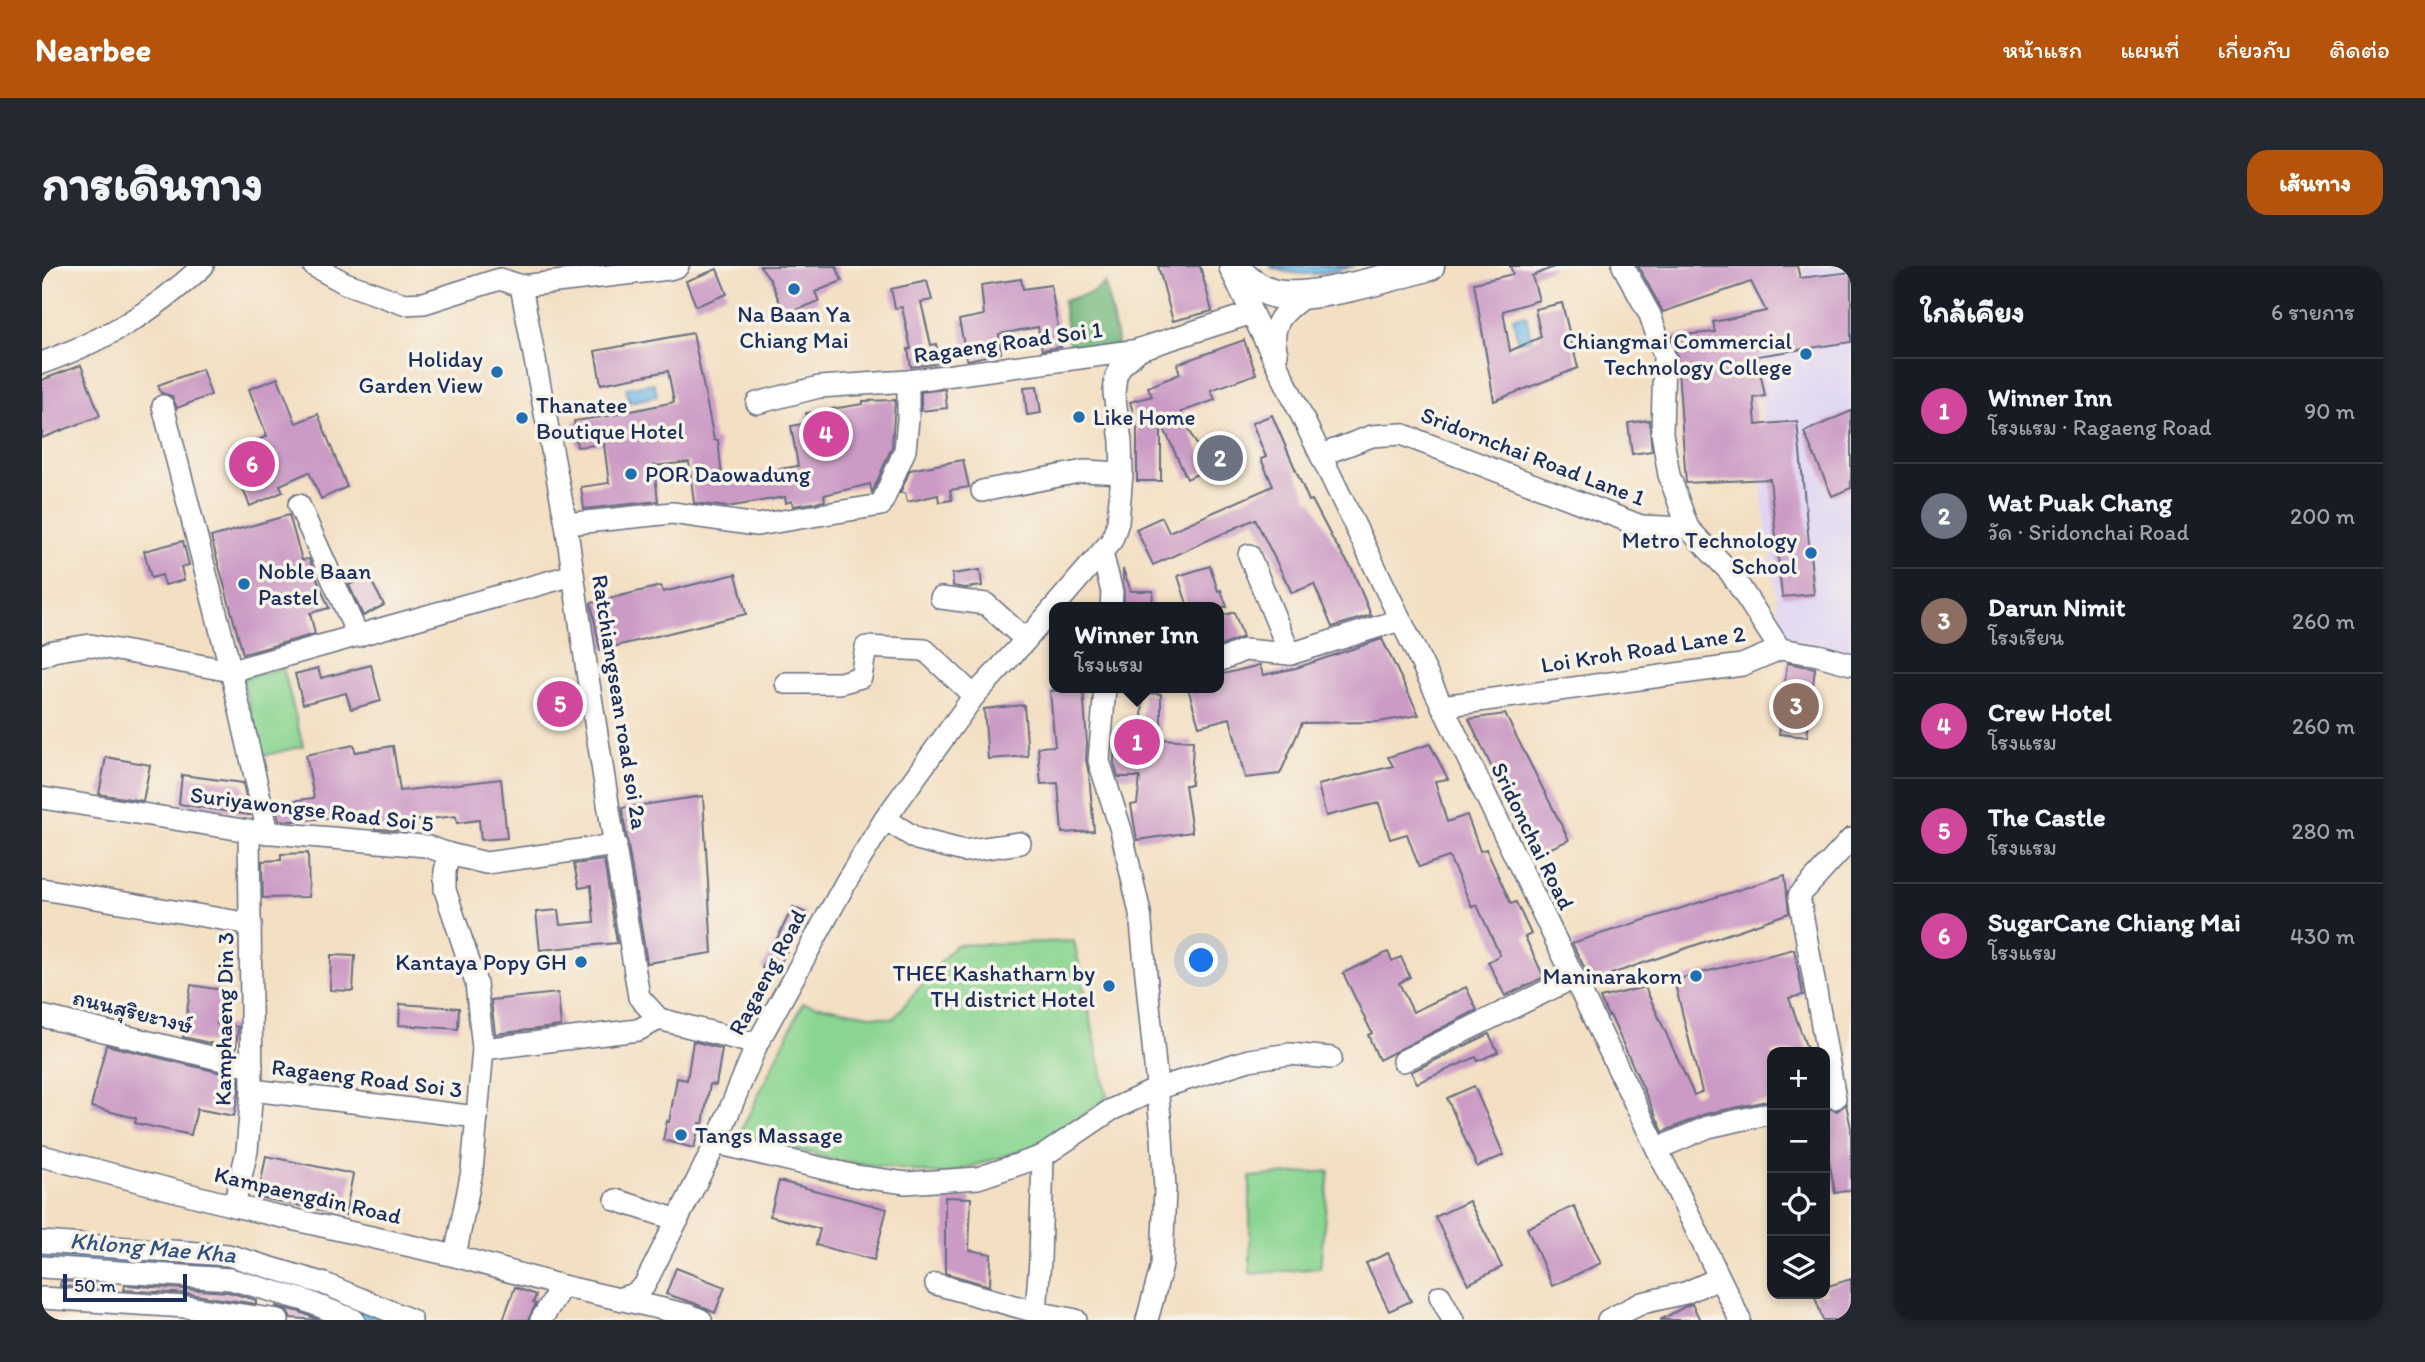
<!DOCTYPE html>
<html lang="th">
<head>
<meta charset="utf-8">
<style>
	body { margin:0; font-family:Itim,"Playpen Sans Thai",sans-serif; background:#242831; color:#f1f3f6 }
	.controls { position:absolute; right:21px; bottom:21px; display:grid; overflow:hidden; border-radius:14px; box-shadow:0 4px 10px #0003 }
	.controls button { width:63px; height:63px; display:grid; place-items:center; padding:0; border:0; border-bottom:2px solid #363941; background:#171b24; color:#f1f3f6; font:35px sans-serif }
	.scale { position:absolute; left:21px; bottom:18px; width:124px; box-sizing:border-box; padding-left:7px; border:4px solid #1b2f5e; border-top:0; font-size:19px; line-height:24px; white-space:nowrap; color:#1b2f5e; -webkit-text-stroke:5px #f7f3e8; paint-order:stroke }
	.you { position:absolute; left:1160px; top:695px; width:24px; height:24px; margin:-18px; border:5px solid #fff; border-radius:50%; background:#1a73e8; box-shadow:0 0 0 10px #1a73e833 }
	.badge { display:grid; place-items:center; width:46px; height:46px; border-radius:50%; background:#b45309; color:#fff; font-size:23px; font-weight:700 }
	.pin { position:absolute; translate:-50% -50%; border:4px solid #fff; box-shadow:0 2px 7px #0006 }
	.popup { position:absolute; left:1007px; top:336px; width:175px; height:91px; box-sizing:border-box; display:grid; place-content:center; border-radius:14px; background:#171b24; filter:drop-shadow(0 2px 5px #0005); font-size:23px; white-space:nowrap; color:#9ea1a6 }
	.popup b { font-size:26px; color:#f1f3f6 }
	.popup::after { content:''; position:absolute; left:50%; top:100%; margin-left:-14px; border:14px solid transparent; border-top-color:#171b24 }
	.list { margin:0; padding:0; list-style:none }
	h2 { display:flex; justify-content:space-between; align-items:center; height:91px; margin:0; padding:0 28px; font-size:30px }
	h2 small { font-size:23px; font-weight:400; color:#9ea1a6 }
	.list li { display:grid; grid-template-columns:46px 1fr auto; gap:21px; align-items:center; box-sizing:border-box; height:105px; padding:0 28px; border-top:2px solid #363941 }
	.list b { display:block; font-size:26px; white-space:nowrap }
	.list p { margin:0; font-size:23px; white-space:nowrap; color:#9ea1a6 }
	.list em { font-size:23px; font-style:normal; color:#9ea1a6 }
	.icon { flex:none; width:38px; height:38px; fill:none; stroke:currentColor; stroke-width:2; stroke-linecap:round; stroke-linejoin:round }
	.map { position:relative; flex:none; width:1809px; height:1054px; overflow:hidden; border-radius:21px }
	header { display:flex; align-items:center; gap:42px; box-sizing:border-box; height:98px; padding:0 35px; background:#b45309; color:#fff }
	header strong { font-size:33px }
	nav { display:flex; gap:38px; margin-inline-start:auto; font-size:24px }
	.intro { display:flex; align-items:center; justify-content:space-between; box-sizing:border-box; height:168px; padding:0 42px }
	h1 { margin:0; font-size:49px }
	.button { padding:18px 32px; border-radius:21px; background:#b45309; color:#fff; font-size:24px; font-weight:700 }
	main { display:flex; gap:42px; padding:0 42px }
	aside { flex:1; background:#171b24; border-radius:21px; box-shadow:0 4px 10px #0003 }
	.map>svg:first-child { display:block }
</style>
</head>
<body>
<header>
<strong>Nearbee</strong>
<nav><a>หน้าแรก</a><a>แผนที่</a><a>เกี่ยวกับ</a><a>ติดต่อ</a></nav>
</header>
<div class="intro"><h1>การเดินทาง</h1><a class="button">เส้นทาง</a></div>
<main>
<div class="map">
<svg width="1809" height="1054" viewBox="0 0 1809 1054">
	<rect width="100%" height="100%" fill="#f7f3e8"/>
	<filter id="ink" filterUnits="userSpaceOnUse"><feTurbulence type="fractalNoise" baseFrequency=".0143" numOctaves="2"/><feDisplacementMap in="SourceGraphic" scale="14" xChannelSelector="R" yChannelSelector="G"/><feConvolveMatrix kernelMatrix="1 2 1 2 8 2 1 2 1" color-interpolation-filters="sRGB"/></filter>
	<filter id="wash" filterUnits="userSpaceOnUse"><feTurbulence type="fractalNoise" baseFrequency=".00686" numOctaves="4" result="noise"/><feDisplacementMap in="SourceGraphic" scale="28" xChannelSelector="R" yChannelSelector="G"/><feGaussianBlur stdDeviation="1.57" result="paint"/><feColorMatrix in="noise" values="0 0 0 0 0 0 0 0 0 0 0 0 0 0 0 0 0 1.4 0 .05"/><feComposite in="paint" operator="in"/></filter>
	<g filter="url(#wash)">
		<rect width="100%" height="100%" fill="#f3dfc2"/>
		<path fill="#e0d4f4" d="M1773,0H1809L1808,388L1745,371L1736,341L1720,232L1718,44L1770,34L1761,3Z"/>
		<g fill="#8ad591" stroke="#528278" stroke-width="2">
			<path d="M241,402L261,480L220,490L200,412Z"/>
			<path d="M1032,675L1065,832L995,880L902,909L791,894L698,867L761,737L851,753L913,679Z"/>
			<path d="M1287,905L1278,1002L1208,1008V911Z"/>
		</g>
		<path fill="#6fb67b" stroke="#45726c" stroke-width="2" d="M1063,17L1076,79L1028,86L1021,35L1049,27Z"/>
		<g fill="#71bbea" stroke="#4675a4" stroke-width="2">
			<path d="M1227,0H1313C1282,8 1257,13 1227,0Z"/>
			<path d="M1484,49L1489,73L1476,76L1471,51Z"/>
			<path d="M612,117L615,130L587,136L584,122Z"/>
			<path d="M0,982L185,992L363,1054H323L276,1035L0,999Z"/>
		</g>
		<g id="blocks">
			<g fill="#cb9ac5">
				<path d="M718,0H794L800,15L773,26L777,35L743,49L728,13Z"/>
				<path d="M1116,0H1158L1170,45L1131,55Z"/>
				<path d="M1468,0H1514L1490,10L1497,34L1461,45L1468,85L1499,71L1493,43L1520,37L1536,102L1452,135L1432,17L1471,8Z"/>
				<path d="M1596,0H1755L1758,12L1809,6V76L1715,90L1723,130L1712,132L1714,159L1755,155L1772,328L1740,331L1728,213L1644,217L1635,89L1629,70L1673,66L1671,56L1724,45L1709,16L1621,46Z"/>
				<path d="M675,3L685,28L654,40L644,15Z"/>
				<path d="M979,13L981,23L1009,19L1019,81L1000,84L996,61L957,68L959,87L925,94L917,54L942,49L939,19Z"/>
				<path d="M885,15L890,34L879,36L889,79L894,78L898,97L869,101L866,83H869L860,41L853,42L849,23Z"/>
				<path d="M651,67L672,174H676L680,210L702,207V209L756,200L749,160L766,157L764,147L821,138V135L853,134L850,181L830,227L828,218L782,229L783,235L751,240L750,235L744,237L743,231L685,241L652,237L647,196L612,200L616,235L542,243L539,221L567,217L562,178L535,181L532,155L566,150L632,136L626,105L559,118L553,85Z"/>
				<path d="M1202,74L1214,108L1169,124L1173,134L1139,146L1166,203L1145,213L1119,156V215H1095V160L1088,136L1110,130L1106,121L1138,108L1135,98Z"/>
				<path d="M39,99L58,150L0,172V114Z"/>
				<path d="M160,103L169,129L135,142L130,130L119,127L116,119Z"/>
				<path d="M236,112L254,157L276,148L305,221L279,233L267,206L238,219L241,226L208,240L186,188L225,170L207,123Z"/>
				<path d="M995,120L999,147L985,149L982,121Z"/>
				<path d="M903,123L905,142L879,145V126Z"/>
				<path d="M1809,145V222L1790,230L1762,166Z"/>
				<path d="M1230,149L1267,235L1270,234L1291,274L1310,303L1329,349L1290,361L1272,318L1250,327L1213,253L1111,299L1094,263L1120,251L1127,266L1231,220L1219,193L1224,191L1210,157Z"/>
				<path d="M1607,154L1610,185L1590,188L1586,157Z"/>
				<path d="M921,194L927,221L908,224L910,234L897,236L896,229L865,236L863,227H858L868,204Z"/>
				<path d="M247,249L260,294L267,293L287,342L268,347L273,368L201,388L169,271Z"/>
				<path d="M141,275L147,299L139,301L142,314L123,319L120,309L109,312L102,285Z"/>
				<path d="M1168,300L1176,325L1179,324L1185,341H1146L1136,310Z"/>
				<path d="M1081,303L1089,325H1111L1110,341H1082Z"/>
				<path d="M938,304L940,320L923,322L911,320L910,308Z"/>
				<path d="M694,308L704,348L558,384L549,337L619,320L621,326Z"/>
				<path d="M326,309L342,339L321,350L307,319Z"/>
				<path d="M1192,346L1201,371L1177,381V351Z"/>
				<path d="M1340,373L1377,449L1336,456L1260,457L1238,508L1203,512L1188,452L1157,460L1146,422H1177V409L1218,399L1221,409L1254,402Z"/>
				<path d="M1745,397L1773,402L1765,471L1737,468Z"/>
				<path d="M329,399L339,435L309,443L304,427L261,438L253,408L276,402L279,412Z"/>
				<path d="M1041,422L1045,478L1044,494L1047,508L1052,565L1020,567L1016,517L999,518L996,481L1013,480L1008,425Z"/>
				<path d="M1101,427L1119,428V473L1151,475L1149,519H1143L1150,566L1095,574L1089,539L1095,538L1098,511H1076L1072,497V483L1099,484Z"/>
				<path d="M982,439L986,490L946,493L942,443Z"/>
				<path d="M1463,448L1527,574L1491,590L1427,453Z"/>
				<path d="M1388,478L1406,513L1393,515L1405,556L1425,549L1438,585L1444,583L1469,638L1474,636L1489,668L1483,671L1502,711L1463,730L1446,696L1458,689L1435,639L1430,641L1407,591L1377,601L1365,568L1348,573L1337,537L1284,550L1276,519L1351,500L1346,491Z"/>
				<path d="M312,479L313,486L351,480L358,525L459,513L465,572L439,574L437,554L415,557L414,550L369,555L370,563L355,564L333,563L332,548L297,553V551L250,555L237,554L233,537L272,532L264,489Z"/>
				<path d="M64,491L108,499L101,535L57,528Z"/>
				<path d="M140,509L201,517L208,549L137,538Z"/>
				<path d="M661,530L670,687L605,697L580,542Z"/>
				<path d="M266,587L267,631L221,632L220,595L239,594V588Z"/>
				<path d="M562,594L575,677L498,684L494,646L516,644L518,659L552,656L549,620L537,622L532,598Z"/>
				<path d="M1743,609L1747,647L1549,715L1530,677Z"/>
				<path d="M751,641L764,647L733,708L720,702Z"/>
				<path d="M1752,683L1761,729L1747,732L1766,786H1730V834L1663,848L1621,866L1568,749L1566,750L1558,732L1603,721L1652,829L1660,826L1632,714Z"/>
				<path d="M1346,686L1350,695L1359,691L1368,711L1357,717L1371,746L1424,721L1435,744L1337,794L1326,769L1330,767L1301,707Z"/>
				<path d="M289,689L313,690L311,725L288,724Z"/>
				<path d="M149,719L180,724L175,758L196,761L194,783L141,771Z"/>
				<path d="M516,727L519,760L453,768L449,734Z"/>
				<path d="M358,738L417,742L416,763L357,759Z"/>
				<path d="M1447,768L1456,786L1436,795L1434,791L1375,817L1369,806Z"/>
				<path d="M651,775L680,783L674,819L668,818L661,858L658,857L652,882L621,874L625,855L627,856L635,812L645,814Z"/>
				<path d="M64,779L197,811V825L192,850L155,843L149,869L93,857L94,852L49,841Z"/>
				<path d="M1432,820L1462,889L1435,901L1405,832Z"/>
				<path d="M1804,838L1809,862V924L1793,927L1783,873V841L1795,845Z"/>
				<path d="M224,890L311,908L303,949L216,931Z"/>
				<path d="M737,915L845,943L832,994L774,979L778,963L728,950Z"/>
				<path d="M903,931L929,932L927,984L949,988L948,1020L903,1007Z"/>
				<path d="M1427,935L1460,1001L1426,1018L1393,951Z"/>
				<path d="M1532,940L1559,997L1510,1020L1485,962Z"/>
				<path d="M1346,987L1369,1035L1347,1045L1324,997Z"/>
				<path d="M634,1002L683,1021L673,1047L652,1037L624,1028Z"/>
				<path d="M1809,1013V1054H1781L1772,1028H1783V1021Z"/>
				<path d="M19,1015L52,1017L51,1022L18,1020Z"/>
				<path d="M83,1019L186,1026L214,1034V1038L146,1028L82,1024Z"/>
				<path d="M473,1021L494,1029L491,1037L494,1038L486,1054H461Z"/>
				<path d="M1650,1038L1658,1054H1618L1644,1040Z"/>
				<path d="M233,1040H234L258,1046L277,1054L249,1052L245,1044Z"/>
			</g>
		</g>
	</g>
	<g filter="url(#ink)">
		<use href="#blocks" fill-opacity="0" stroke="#676d81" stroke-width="2"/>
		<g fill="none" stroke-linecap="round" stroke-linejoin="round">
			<defs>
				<g id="minor">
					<path d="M272,0L303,17L362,38L382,37L458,13L479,20L627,3L636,0"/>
					<path d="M1581,0L1608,49L1622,89L1620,167L1627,209L1646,262L1688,306L1738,383"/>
					<path d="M1188,2L1698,1054"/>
					<path d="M479,20L524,258L546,412L597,731L617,753L715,778"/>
					<path d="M1235,88C1226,55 1244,44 1267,27"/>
					<path d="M0,97C67,72 108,48 161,0"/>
					<path d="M715,137L777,121L866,115L1097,84"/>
					<path d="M121,140L189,405L226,567"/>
					<path d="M1279,189L1330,170L1359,168L1599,260L1646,262"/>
					<path d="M940,225L1042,205L1080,207"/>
					<path d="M257,239L316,370"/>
					<path d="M524,258L630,247L715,259L839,239L863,184L866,153V115"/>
					<path d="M1060,287L1070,326L1069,341"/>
					<path d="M1207,289L1248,388"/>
					<path d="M899,332L944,338L984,374"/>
					<path d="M0,390L11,385L48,379L189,405L531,309"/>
					<path d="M1177,395L1202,384L1248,388L1358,354"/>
					<path d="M744,417H798L819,411L824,381L883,384L932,430"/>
					<path d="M1063,422L1057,495L1079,564L1098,647L1120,871L1123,923L1120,999L1105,1054"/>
					<path d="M1400,440L1700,399L1738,383L1776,389L1809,398"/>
					<path d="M0,532L207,565L384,580L407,588L444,597L574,579"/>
					<path d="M843,553L875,573L922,585L978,577"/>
					<path d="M407,588L403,605V624L434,717L441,783L430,905L413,990"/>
					<path d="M0,623L209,658"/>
					<path d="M0,750L210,801"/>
					<path d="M441,783L596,764L617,753"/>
					<path d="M1361,795L1531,712"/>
					<path d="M210,824L435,851"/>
					<path d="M1793,832L1757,630L1809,573"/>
					<path d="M674,877L813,910L864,917L936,912L1001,890L1069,844L1117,822L1207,794L1248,788L1289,792"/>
					<path d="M1615,883L1666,861L1730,847"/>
					<path d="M0,890L192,940L413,990L520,1020L647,1049L659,1054"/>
					<path d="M1001,890L998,994L994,1046L1034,1054"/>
					<path d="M574,934L636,954"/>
					<path d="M192,940L205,885L210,824L207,565"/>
					<path d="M0,976L186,989L283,1018L369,1054"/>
					<path d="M0,1001L188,1013L262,1034L312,1054"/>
					<path d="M894,1018L994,1046"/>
					<path d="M1398,1030L1411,1054"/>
					<path d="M0,1032L144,1041L236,1054"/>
					<path d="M579,1032L592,1028L602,1020L674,877L715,778L804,616L843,553L932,430L984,374L1070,274L1076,256L1080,207L1079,175L1072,127L1074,110L1079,100L1098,83L1210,47"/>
					<path d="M499,1054L520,1020"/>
					<path d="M1566,1054L1600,1037L1643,1027L1677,1012"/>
				</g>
				<path id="major" d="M1193,0C1202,13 1217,24 1233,28C1269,35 1351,11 1388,0"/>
			</defs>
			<use href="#minor" stroke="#676d81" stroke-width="24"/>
			<use href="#major" stroke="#676d81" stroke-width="31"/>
			<use href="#minor" stroke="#fff" stroke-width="21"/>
			<use href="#major" stroke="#fff" stroke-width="28"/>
		</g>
	</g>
	<g fill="#1f6fb2" stroke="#f7f3e8" stroke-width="2.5">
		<circle cx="752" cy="23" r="7"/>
		<circle cx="1764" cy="88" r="7"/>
		<circle cx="455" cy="106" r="7"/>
		<circle cx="1037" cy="151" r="7"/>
		<circle cx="480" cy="152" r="7"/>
		<circle cx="589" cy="208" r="7"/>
		<circle cx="1769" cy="287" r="7"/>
		<circle cx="202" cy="318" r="7"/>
		<circle cx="539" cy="696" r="7"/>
		<circle cx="1654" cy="710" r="7"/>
		<circle cx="1067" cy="720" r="7"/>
		<circle cx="639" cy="869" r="7"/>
	</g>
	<g text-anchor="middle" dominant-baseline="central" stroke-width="7" stroke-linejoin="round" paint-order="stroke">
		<g font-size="23" fill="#1b2f5e" stroke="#f7f3e8" text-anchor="end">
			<text x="752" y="48" text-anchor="middle">Na Baan Ya<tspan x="752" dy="26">Chiang Mai</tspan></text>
			<text x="1750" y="75">Chiangmai Commercial<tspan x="1750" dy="26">Technology College</tspan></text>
			<text x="441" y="93">Holiday<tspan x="441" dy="26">Garden View</tspan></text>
			<text x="494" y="139" text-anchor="start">Thanatee<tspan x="494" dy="26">Boutique Hotel</tspan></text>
			<text x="1051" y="151" text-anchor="start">Like Home</text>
			<text x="603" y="208" text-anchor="start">POR Daowadung</text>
			<text x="1755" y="274">Metro Technology<tspan x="1755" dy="26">School</tspan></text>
			<text x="216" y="305" text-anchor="start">Noble Baan<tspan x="216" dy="26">Pastel</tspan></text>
			<text x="525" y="696">Kantaya Popy GH</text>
			<text x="1053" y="707">THEE Kashatharn by<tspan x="1053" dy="26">TH district Hotel</tspan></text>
			<text x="1640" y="710">Maninarakorn</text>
			<text x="653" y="869" text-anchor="start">Tangs Massage</text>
		</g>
		<g font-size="23" fill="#1b2f5e" stroke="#f7f3e8">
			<text transform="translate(966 76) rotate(-8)">Ragaeng Road Soi 1</text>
			<text transform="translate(1491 190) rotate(21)">Sridornchai Road Lane 1</text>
			<text transform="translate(1601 383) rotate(-9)">Loi Kroh Road Lane 2</text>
			<text transform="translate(578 436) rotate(81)">Ratchiangsean road soi 2a</text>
			<text transform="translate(270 543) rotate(7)">Suriyawongse Road Soi 5</text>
			<text transform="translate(1491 570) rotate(64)">Sridonchai Road</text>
			<text transform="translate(725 706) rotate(-62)">Ragaeng Road</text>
			<text transform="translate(91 745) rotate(14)">ถนนสุริยะางษ์</text>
			<text transform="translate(182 753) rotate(-89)">Kamphaeng Din 3</text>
			<text transform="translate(325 812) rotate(7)">Ragaeng Road Soi 3</text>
			<text transform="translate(266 929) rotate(13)">Kampaengdin Road</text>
		</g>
		<g font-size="24" font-style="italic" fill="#305281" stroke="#f7f3e8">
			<text transform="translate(111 981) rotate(5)">Khlong Mae Kha</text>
		</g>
	</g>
</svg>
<div class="controls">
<button>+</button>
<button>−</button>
<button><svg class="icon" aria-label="locate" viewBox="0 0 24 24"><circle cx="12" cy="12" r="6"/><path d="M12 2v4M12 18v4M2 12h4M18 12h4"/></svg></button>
<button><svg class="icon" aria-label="layers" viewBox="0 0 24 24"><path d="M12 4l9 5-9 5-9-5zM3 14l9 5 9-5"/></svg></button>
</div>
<div class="scale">50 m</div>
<div class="you"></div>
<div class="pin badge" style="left:1095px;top:476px;background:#d1479c">1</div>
<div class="popup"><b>Winner Inn</b>โรงแรม</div>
<div class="pin badge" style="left:1178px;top:192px;background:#6b7280">2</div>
<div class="pin badge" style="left:1754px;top:440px;background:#8d6e63">3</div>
<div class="pin badge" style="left:784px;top:168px;background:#d1479c">4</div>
<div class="pin badge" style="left:518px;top:438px;background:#d1479c">5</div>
<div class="pin badge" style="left:210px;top:198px;background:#d1479c">6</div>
</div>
<aside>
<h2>ใกล้เคียง<small>6 รายการ</small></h2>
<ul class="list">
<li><span class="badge" style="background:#d1479c">1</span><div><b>Winner Inn</b><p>โรงแรม · Ragaeng Road</p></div><em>90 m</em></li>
<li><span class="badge" style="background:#6b7280">2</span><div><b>Wat Puak Chang</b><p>วัด · Sridonchai Road</p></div><em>200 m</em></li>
<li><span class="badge" style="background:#8d6e63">3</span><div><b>Darun Nimit</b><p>โรงเรียน</p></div><em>260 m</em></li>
<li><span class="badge" style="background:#d1479c">4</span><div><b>Crew Hotel</b><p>โรงแรม</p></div><em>260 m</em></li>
<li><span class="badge" style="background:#d1479c">5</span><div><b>The Castle</b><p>โรงแรม</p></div><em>280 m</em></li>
<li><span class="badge" style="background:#d1479c">6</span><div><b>SugarCane Chiang Mai</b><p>โรงแรม</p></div><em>430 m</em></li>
</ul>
</aside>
</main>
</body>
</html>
